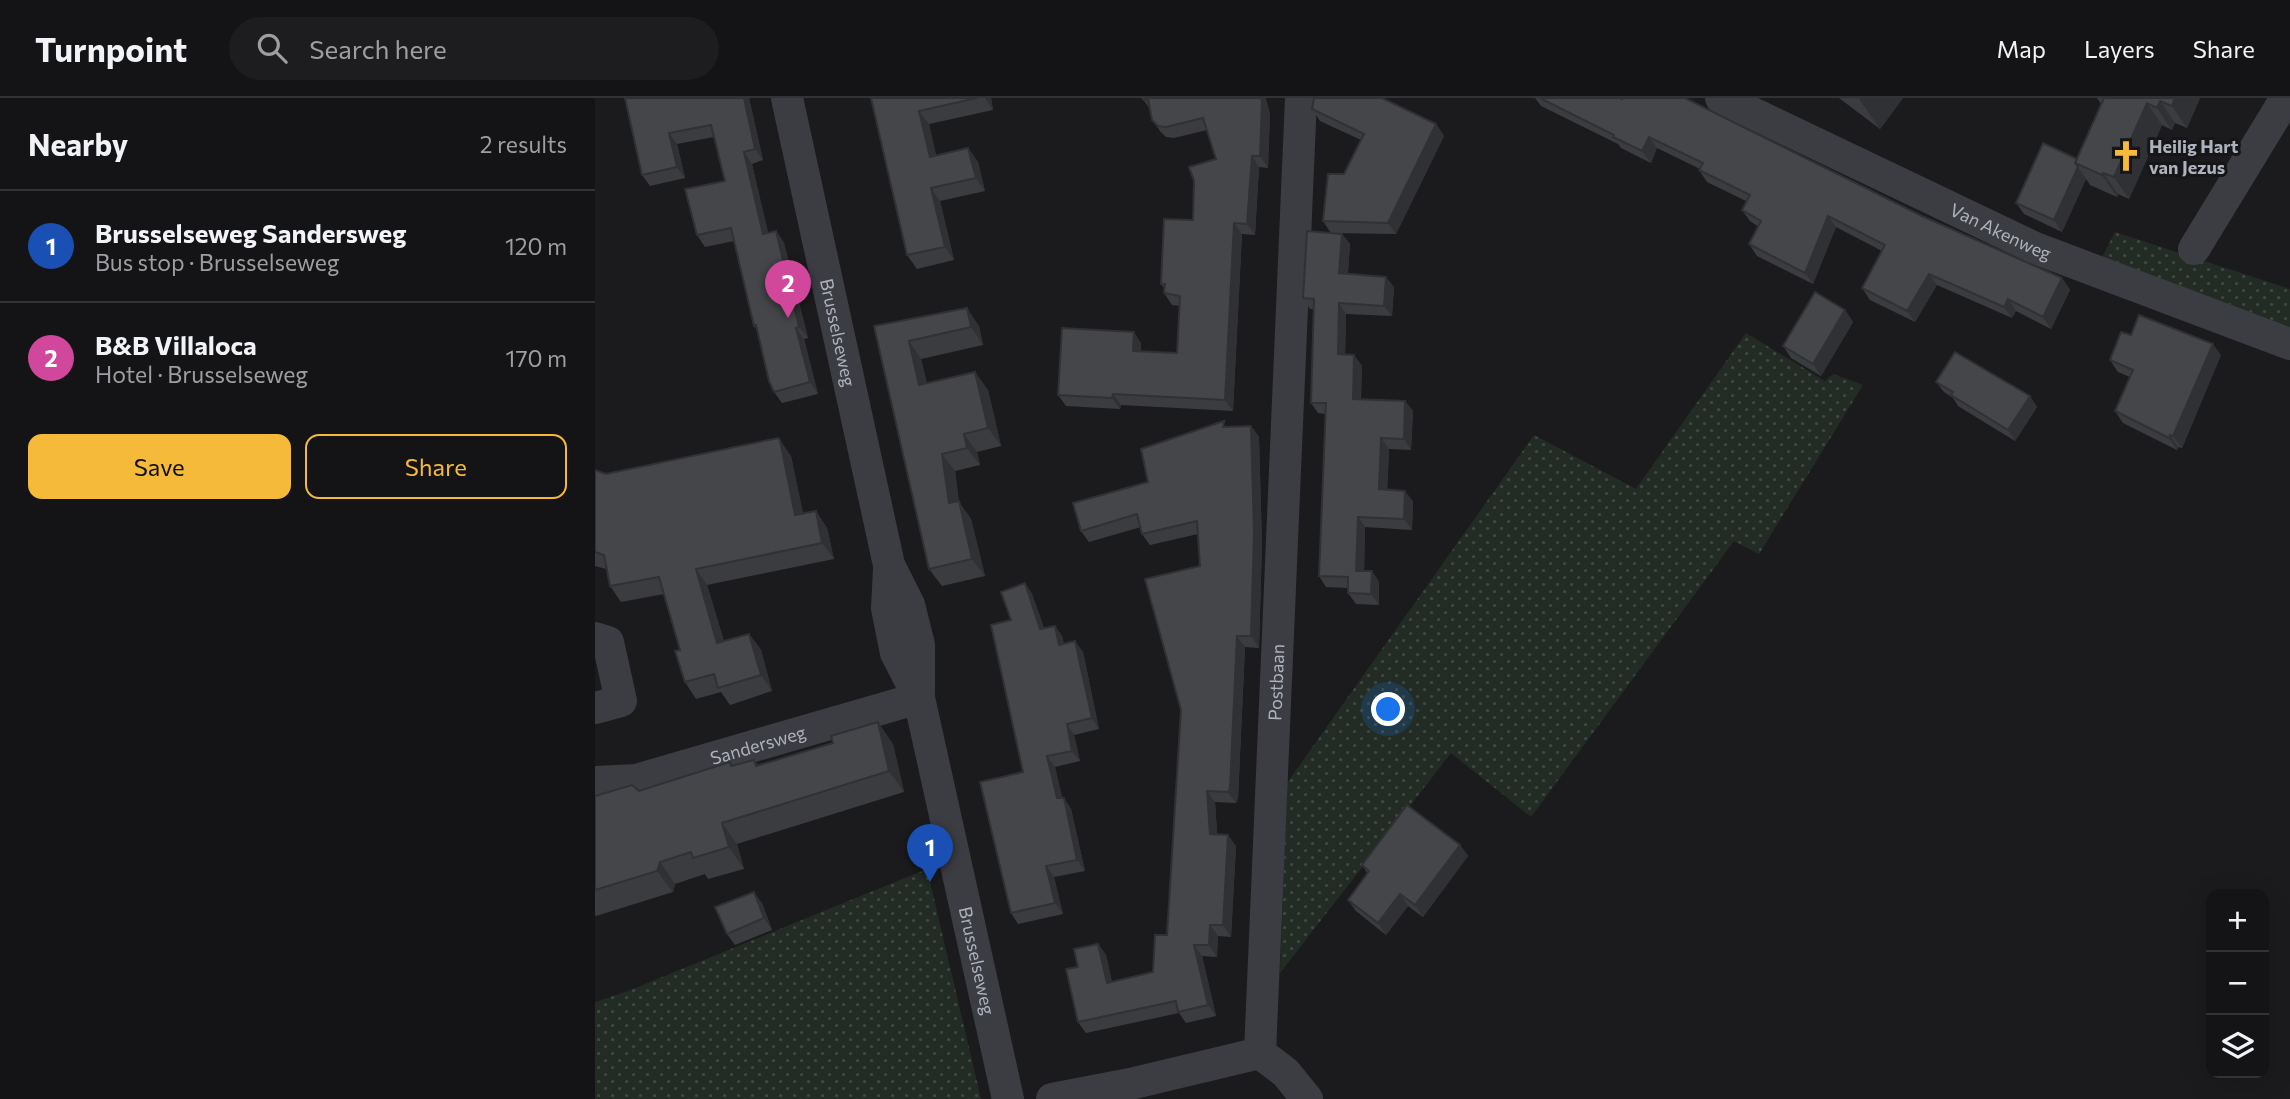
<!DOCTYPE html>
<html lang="en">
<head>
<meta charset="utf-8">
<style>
	body { margin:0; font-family:Commissioner,sans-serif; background:#1d1d1f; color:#f1f3f6 }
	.controls { position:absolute; right:21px; bottom:21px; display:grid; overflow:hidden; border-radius:14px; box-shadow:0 7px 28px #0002 }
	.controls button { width:63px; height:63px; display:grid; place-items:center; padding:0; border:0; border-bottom:2px solid #333335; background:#141416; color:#f1f3f6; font:35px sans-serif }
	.you { position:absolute; left:794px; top:612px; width:24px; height:24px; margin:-18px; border:5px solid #fff; border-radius:50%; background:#1a73e8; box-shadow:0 0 0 10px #1a73e833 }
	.badge { display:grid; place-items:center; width:46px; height:46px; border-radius:50%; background:#f6ba3a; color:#fff; font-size:23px; font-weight:700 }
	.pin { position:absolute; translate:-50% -58px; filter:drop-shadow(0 2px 4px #0008) }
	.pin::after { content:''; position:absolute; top:37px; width:24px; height:21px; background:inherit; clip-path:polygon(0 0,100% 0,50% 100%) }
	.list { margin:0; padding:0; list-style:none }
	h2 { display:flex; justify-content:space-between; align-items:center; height:91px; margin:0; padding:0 28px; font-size:30px }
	h2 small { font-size:23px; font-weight:400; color:#9d9ea1 }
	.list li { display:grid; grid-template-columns:46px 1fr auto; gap:21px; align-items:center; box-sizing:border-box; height:112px; padding:0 28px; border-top:2px solid #333335 }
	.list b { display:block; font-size:26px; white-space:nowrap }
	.list p { margin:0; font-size:23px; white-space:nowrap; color:#9d9ea1 }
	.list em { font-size:23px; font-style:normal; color:#9d9ea1 }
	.actions { display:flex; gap:14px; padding:21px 28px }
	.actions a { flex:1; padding:16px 0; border:2px solid #f6ba3a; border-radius:14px; text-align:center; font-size:24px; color:#f6ba3a }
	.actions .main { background:#f6ba3a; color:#111 }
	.icon { flex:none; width:38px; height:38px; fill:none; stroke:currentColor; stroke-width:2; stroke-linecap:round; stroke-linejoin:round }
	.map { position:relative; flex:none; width:1695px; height:1001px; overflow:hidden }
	header { display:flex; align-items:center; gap:42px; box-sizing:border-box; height:98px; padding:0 35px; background:#141416; border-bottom:2px solid #333335 }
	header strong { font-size:33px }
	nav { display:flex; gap:38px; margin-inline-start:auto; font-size:24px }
	.search { width:490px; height:63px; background:#1d1d1f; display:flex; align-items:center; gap:18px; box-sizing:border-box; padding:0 24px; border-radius:38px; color:#9d9ea1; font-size:26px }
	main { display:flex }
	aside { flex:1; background:#141416 }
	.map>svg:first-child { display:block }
</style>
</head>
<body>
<header>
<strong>Turnpoint</strong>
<div class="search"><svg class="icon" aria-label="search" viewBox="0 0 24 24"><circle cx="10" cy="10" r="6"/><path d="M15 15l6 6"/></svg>Search here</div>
<nav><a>Map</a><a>Layers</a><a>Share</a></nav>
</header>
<main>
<aside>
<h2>Nearby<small>2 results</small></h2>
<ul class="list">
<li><span class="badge" style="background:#1a4fb4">1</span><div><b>Brusselseweg Sandersweg</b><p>Bus stop · Brusselseweg</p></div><em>120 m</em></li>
<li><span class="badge" style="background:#d1479c">2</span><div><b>B&amp;B Villaloca</b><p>Hotel · Brusselseweg</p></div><em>170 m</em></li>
</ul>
<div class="actions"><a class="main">Save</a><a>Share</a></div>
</aside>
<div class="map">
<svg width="1695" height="1001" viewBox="0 0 1695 1001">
	<defs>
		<pattern id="grass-dots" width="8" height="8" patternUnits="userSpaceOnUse" patternTransform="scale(1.75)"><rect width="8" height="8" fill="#222c24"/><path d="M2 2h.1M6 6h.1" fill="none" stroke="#3f4842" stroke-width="1.8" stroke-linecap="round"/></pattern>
	</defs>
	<rect width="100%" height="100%" fill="#1b1b1d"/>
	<g fill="url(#grass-dots)">
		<path d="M1520,134L1695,191V229L1507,159Z"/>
		<path d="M1151,235L1230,283L1238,276L1268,287L1164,456L1139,443L936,719L856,655L685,875L692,685L939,337L1041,391Z"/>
		<path d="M332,771L386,1001H0V904L33,893Z"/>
	</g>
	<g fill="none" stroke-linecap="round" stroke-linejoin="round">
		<g stroke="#3c3d42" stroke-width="32">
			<path id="s1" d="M192,0L294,467L314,507L324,547V600L413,1001"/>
			<path id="s2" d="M1126,0L1440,150L1695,246"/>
			<path d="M1599,151L1691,0"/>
			<path d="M294,471L292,510L301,555L322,596"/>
			<path d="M0,540L13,544L26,603L0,610"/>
			<path id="s3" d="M0,684L41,682L324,600"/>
			<path id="s4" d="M665,955L706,0"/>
			<path d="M665,955L691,975L712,1001"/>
			<path d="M457,1001L535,986L665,955"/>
		</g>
	</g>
	<g fill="#3b3c40">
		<path d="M30,0H154L168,62L157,66L173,135L181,133L189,145L213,240L209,241L223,296L187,305L179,294L162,232L159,228L139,143L110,149L102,137L130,83L119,39L82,46L90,80L55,88L47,77Z"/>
		<path d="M276,0H396L398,12L334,26L341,57L373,50L383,64L390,93L345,103L359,162L322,171L312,157Z"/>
		<path d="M547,0L675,16L673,70L664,69L660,137L647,136L638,313L526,307L525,311L471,308L463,297L546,245V254L582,255L585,208L577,207L569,195L570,191L566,186L598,122L621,61L612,32L579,40L571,39L565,33L557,22L555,11Z"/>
		<path d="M940,0H1025L1327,118L1467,180L1475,192L1456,231L1421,213L1417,220L1342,187L1320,224L1275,202L1267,190L1287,153L1241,129L1218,186L1162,158L1154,146L1164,129L1155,123L1147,112L1151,103L1112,84L1104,72L1105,71L1062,50L1056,65L1026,50L1023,46L946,8Z"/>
		<path d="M1244,0H1308L1285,31Z"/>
		<path d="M1502,0H1605L1592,30L1580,25L1577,32L1567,27L1534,101L1523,96L1522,99L1495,87L1491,81L1467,134L1429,116L1421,105L1482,61L1506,6Z"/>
		<path d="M717,11L841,26L849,38L801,136L738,135L747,136L755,146L753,176L799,189L797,218L751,216L750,257H759L767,268L766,301L810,303L818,313L816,352L794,351L792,392L818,403L817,432L770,429L769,473H777L784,484V507L761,506L753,495V490L731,489L724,478L730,316L723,315L716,305L719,211H715L708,200L736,135L728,123L749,76L766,42L725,23Z"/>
		<path d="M1250,212L1258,224L1226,278L1196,260L1188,248Z"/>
		<path d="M279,228H384L388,247L326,261L332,286L393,292L406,348L382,354L385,367L360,373L364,404L376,421L390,478L347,488L334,471Z"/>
		<path d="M1536,237L1626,257L1587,350L1583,349L1582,352L1528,325L1520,313L1535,279L1523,274L1515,262Z"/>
		<path d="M1341,284L1435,298L1442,309L1420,343L1363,308L1358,300L1349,294Z"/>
		<path d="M656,328L664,339L667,446L664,550L650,549L643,701L641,705L620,704L622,736L641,748L636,839L623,838L622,859L607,858L621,918L591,925L584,915L491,935L483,924V869L503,846L511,857L517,884L558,874L572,837L605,468L603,436L555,447L547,436L546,429L494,444L486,433L553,384L633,329Z"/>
		<path d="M196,358L208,416L221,413L232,430L239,461L112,487L129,543L154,536L166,552L177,593L135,607L126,594L101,601L90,584L85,552L69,496L26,504L15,488L11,471L0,468V372L11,376Z"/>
		<path d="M430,485L437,496L449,530L460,528L467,538L469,546L488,554L504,631L479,637L485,663L460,669L467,700H469L476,711L490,773L459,779L468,816L423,826L416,815L428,674L416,522Z"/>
		<path d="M298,646L309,694L142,746L149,771L113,781L110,776L80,786L78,794L1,818L0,817V698L44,693L135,664L137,668L159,662L163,667Z"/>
		<path d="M865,747L873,758L828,819L813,808L791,837L761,813L753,802L772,775L767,767Z"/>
		<path d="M167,805L177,832L140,847L132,836Z"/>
	</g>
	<g fill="#303134">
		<path d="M149,0H154L168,62L160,51Z"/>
		<path d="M390,0H396L398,12Z"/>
		<path d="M666,0H671L675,16L673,70L665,58Z"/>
		<path d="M1265,0H1308L1285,31L1264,1Z"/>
		<path d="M1580,0H1605L1592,30L1577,8Z"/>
		<path d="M1565,3L1580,25L1577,32L1562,10Z"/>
		<path d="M1552,5L1567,27L1534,101L1519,79Z"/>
		<path d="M324,13L334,26L344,72L335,59Z"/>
		<path d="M841,26L849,38L801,136L793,125Z"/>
		<path d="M74,35L82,46L90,80L82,69Z"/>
		<path d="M1054,39L1062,50L1056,65L1047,53Z"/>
		<path d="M373,50L383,64L390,93L381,80Z"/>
		<path d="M149,54L157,66L176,147L168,136Z"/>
		<path d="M657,58L664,69L660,137L652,126Z"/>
		<path d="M1483,69L1491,81L1467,134L1459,122Z"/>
		<path d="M1508,75L1523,96L1522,99L1507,77Z"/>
		<path d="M336,90L345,103L359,162L350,149Z"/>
		<path d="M1233,118L1241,129L1218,186L1210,175Z"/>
		<path d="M639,125L647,136L638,313L630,302Z"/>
		<path d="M181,133L189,145L213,240L204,229Z"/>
		<path d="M747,136L755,146L752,186L744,175Z"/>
		<path d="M1334,176L1342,187L1320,224L1312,213Z"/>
		<path d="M791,179L799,189L797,218L789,208Z"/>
		<path d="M1467,180L1475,192L1456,231L1448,219Z"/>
		<path d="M1413,201L1421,213L1417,220L1409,209Z"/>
		<path d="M744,205L751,216L750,267L743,256Z"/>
		<path d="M372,210L384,228L388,247L376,229Z"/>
		<path d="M1250,212L1258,224L1226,278L1218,266Z"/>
		<path d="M201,230L209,241L223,296L215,284Z"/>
		<path d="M539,234L546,245V264L538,253Z"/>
		<path d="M314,243L326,261L337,305L324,287Z"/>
		<path d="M1618,246L1626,257L1587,350L1578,338Z"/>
		<path d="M759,257L767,268L765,312L758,301Z"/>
		<path d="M380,274L393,292L406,348L393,330Z"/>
		<path d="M518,296L526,307L525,311L517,300Z"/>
		<path d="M1435,298L1442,309L1420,343L1413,332Z"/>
		<path d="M810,303L818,313L816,352L809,341Z"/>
		<path d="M656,328L664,339L667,446L664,550L656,538Z"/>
		<path d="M369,336L382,354L385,367L372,350Z"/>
		<path d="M1575,337L1583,349L1582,352L1574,340Z"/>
		<path d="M786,340L794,351L792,402L784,391Z"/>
		<path d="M185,342L196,358L212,434L200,417Z"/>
		<path d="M347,356L360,373L364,404L376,421L390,478L377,461L354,405Z"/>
		<path d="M810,393L818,403L817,432L809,421Z"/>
		<path d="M221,413L232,430L239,461L227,445Z"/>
		<path d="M763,419L770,429L769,484L761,473Z"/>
		<path d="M101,471L112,487L134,561L122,545Z"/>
		<path d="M777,473L784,484V507L776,496Z"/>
		<path d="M430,485L437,496L453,542L445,531Z"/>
		<path d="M460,528L467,538L472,558L464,547Z"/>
		<path d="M154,536L166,552L177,593L166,577Z"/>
		<path d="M642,538L650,549L643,701L641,705L633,694Z"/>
		<path d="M480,543L488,554L504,631L497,620Z"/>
		<path d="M283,624L298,646L309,694L294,673Z"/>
		<path d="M472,626L479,637L485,663L477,653Z"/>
		<path d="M452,658L460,669L470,711L462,700Z"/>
		<path d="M612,693L620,704L623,747L615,736Z"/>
		<path d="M469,700L476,711L490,773L482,762Z"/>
		<path d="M127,725L142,746L149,771L134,749Z"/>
		<path d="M633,737L641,748L636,839L628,827Z"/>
		<path d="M865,747L873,758L828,819L820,807Z"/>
		<path d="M65,764L80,786L78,794L62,773Z"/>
		<path d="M451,768L459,779L468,816L460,805Z"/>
		<path d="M159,794L167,805L177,832L169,820Z"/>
		<path d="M805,796L813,808L791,837L783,825Z"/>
		<path d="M615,827L623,838L622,859L614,847Z"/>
		<path d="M503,846L511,857L520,897L512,885Z"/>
		<path d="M599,847L607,858L621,918L613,907Z"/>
	</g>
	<g fill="#45464a" stroke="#303134" stroke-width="2">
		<path d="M30,0H149L160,51L149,54L168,136L181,133L204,229L201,230L215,284L179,294L174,283L161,227L159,228L136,130L102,137L90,91L130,83L116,27L74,35L82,69L47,77Z"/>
		<path d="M276,0H382L324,13L335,59L373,50L381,80L336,90L350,149L312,157Z"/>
		<path d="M547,0H666L667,4L665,58H657L652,126L639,125L630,302L518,296L517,300L463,297L467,230L539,234L538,253L582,255L585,198L569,195L570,186H566L569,121L598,122L599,83L594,69L621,61L608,20L571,29L563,28L557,22L553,1L549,2Z"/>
		<path d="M719,0H787L841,26L793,125L728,123L733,76H749L769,36L717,11Z"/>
		<path d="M945,0H1025L1027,1L1028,0H1090L1327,118L1467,180L1448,219L1413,201L1409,209L1334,176L1312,213L1267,190L1290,147L1233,118L1210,175L1154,146L1166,123L1147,112L1155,97L1104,72L1108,65L1054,39L1047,53L1018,39L1019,37Z"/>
		<path d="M1509,0H1580L1577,8L1565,3L1562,10L1552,5L1519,79L1508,75L1507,77L1480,65Z"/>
		<path d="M1448,45L1482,61L1480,65L1483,69L1459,122L1421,105Z"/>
		<path d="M712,133L747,136L744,175L791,179L789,208L744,205L743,256L759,257L758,301L810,303L809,341L786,340L784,391L810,393L809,421L763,419L761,473H777L776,496L753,495V479L724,478L731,305H716L719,201L708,200Z"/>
		<path d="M1220,194L1250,212L1218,266L1188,248Z"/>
		<path d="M372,210L376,229L314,243L324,287L380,274L393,330L369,336L372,350L347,356L354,405L364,403L377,461L334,471L279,228Z"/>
		<path d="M1544,217L1618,246L1578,338L1575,337L1574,340L1520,313L1538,272L1515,262L1526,234L1536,237Z"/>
		<path d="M1360,254L1435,298L1413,332L1356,297L1358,294L1341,284Z"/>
		<path d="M629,323L628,329L656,328L659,435L656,538H642L635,690L633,694L612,693L615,736L633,737L628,827H615L614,847H599L613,907L583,914L581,903L483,924L471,871L483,869L479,851L503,846L512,885L558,874L560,837H572L586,612L550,481L605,468L602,423L547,436L542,416L486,433L478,405L553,384L546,351Z"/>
		<path d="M183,340L185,342L200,417L221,413L227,445L101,471L122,545L154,536L166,577L123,590L119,576L90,584L80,553L85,552L64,479L15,488L9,457L0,454V372L11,376Z"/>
		<path d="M430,485L445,531L460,528L464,547L480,543L497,620L472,626L477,653L452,658L462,700H469L482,762L451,768L460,805L416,815L385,684L428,674L396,527L416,522L406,494Z"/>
		<path d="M283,624L294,673L127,725L134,749L98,760L96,754L65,764L62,773L0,792V698L37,687L44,693L135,664L136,668L159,662L161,668L238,645L236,638Z"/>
		<path d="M812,707L865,747L820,807L805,796L783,825L753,802L774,773L767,767Z"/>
		<path d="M159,794L169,820L132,836L120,809Z"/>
	</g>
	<defs>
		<symbol id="church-bare" viewBox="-9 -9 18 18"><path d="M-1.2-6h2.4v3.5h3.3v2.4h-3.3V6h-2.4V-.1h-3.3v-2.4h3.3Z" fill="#f6ba3a" stroke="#161618" stroke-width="2.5" paint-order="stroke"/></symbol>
	</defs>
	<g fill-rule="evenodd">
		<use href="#church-bare" x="1509" y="36" width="44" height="44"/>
	</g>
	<g text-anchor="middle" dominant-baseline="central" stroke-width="6" stroke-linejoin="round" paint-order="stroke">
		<g font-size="18" font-weight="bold" fill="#adb2bd" stroke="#161618" text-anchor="start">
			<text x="1554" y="48">Heilig Hart<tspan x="1554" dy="21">van Jezus</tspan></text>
		</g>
		<g font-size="18" fill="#adb2bd" stroke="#161618">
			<text stroke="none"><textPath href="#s2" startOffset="310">Van Akenweg</textPath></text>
			<text stroke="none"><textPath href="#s1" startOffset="240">Brusselseweg</textPath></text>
			<text stroke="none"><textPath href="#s4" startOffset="371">Postbaan</textPath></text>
			<text stroke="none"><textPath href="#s3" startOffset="168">Sandersweg</textPath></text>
			<text stroke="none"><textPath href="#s1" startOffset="886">Brusselseweg</textPath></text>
		</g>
	</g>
</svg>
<div class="controls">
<button>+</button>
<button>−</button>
<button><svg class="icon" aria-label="layers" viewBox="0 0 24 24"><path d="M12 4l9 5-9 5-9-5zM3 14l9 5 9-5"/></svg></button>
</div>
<div class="you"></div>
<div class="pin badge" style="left:335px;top:784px;background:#1a4fb4">1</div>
<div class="pin badge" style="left:193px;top:220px;background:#d1479c">2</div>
</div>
</main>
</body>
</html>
